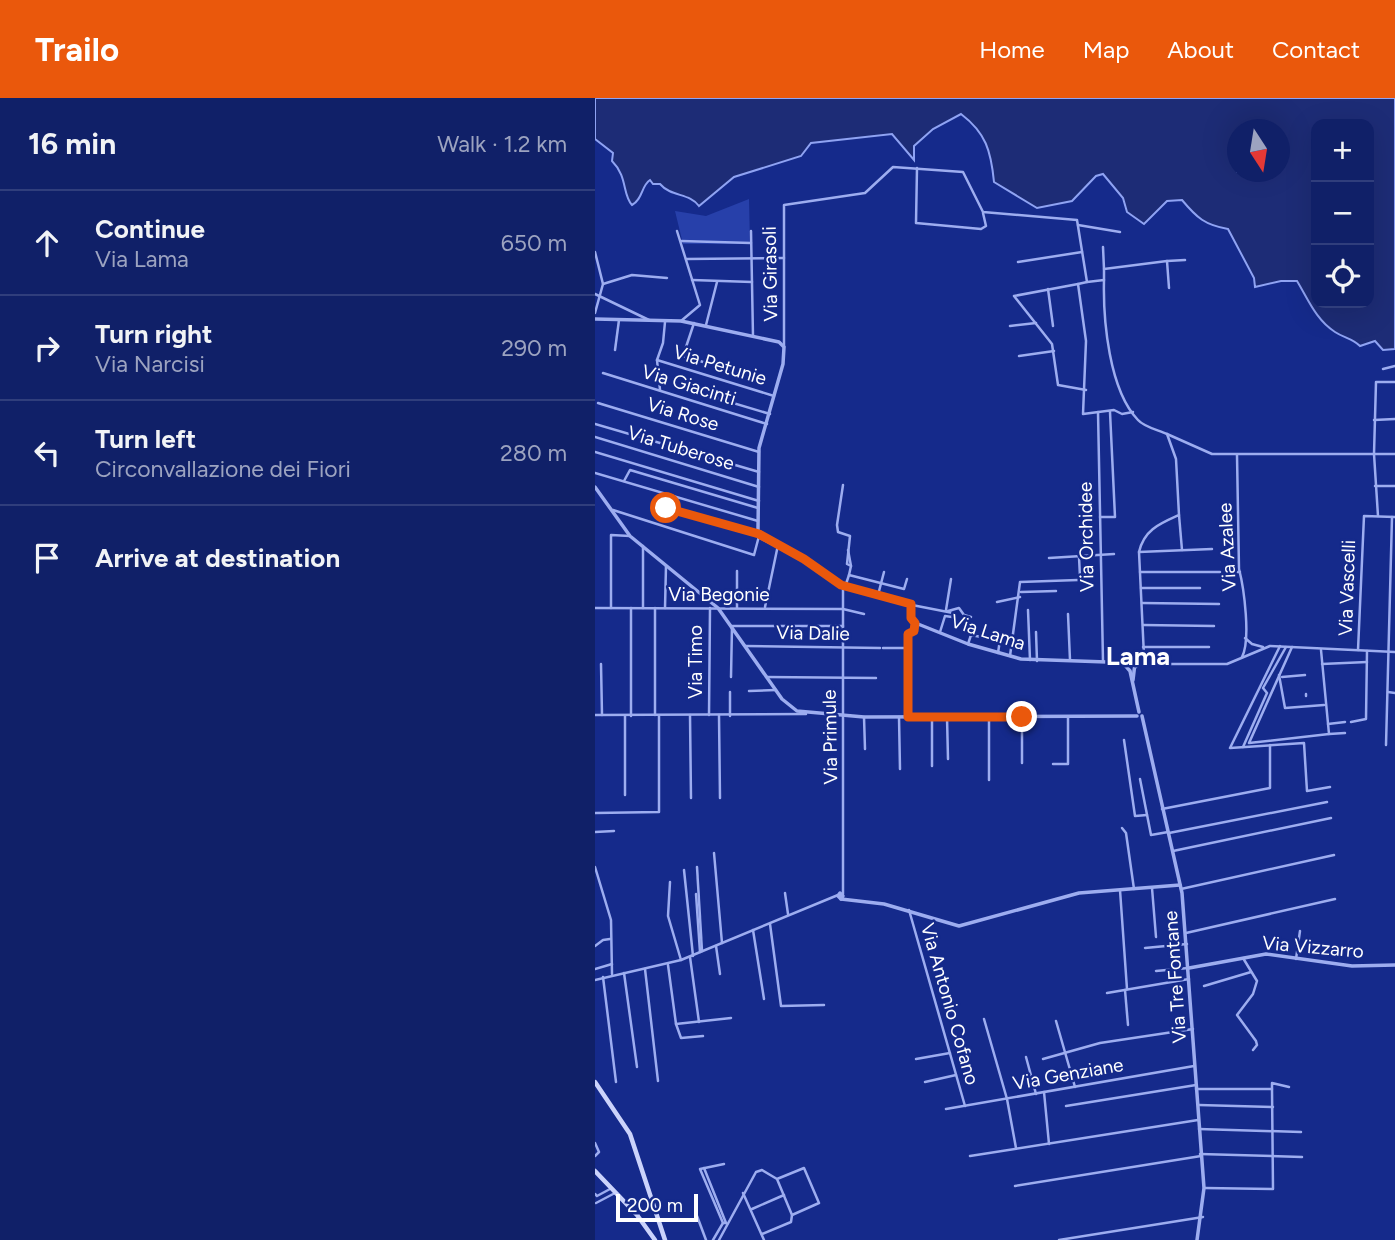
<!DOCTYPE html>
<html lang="en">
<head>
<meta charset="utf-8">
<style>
	body { margin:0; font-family:Figtree,sans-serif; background:#19286e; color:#f1f3f6 }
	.controls { position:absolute; right:21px; top:21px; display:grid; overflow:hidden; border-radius:14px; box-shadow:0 7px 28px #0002 }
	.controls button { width:63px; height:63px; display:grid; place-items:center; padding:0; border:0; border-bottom:2px solid #303e7c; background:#102068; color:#f1f3f6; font:35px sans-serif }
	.compass { position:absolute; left:632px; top:21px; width:63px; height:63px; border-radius:50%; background:#102068; box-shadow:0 7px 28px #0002; rotate:168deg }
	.scale { position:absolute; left:21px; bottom:18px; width:82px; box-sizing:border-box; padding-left:7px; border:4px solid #fff; border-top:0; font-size:19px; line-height:24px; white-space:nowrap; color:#fff; -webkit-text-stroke:5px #152a8b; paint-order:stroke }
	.stop { position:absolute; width:21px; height:21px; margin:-16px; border:5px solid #ea580c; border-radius:50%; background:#fff }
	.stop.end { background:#ea580c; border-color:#fff; box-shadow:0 2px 7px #0008 }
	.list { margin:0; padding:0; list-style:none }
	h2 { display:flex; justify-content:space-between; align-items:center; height:91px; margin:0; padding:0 28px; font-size:30px }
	h2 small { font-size:23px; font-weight:400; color:#9ca3c0 }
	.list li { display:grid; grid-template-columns:46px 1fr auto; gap:21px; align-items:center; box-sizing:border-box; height:105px; padding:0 28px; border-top:2px solid #303e7c }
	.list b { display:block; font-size:26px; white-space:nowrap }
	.list p { margin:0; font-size:23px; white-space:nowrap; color:#9ca3c0 }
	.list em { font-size:23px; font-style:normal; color:#9ca3c0 }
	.icon { flex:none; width:38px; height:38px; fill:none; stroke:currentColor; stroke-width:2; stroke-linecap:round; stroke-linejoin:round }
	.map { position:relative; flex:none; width:800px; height:1142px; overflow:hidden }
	header { display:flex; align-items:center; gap:42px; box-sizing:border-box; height:98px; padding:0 35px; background:#ea580c; color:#fff }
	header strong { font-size:33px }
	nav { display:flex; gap:38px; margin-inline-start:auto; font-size:24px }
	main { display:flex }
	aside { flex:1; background:#102068 }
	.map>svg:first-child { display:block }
</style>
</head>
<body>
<header>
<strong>Trailo</strong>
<nav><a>Home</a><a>Map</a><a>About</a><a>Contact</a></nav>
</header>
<main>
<aside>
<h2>16 min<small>Walk · 1.2 km</small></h2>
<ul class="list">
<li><svg class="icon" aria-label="ahead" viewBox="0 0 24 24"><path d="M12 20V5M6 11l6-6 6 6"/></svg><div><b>Continue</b><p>Via Lama</p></div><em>650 m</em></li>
<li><svg class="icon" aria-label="right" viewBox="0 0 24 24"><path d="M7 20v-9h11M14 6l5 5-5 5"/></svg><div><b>Turn right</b><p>Via Narcisi</p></div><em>290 m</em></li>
<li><svg class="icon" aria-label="left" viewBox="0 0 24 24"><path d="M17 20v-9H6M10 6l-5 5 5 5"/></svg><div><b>Turn left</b><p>Circonvallazione dei Fiori</p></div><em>280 m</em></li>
<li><svg class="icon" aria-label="arrive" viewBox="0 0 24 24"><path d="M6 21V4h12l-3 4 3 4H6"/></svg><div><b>Arrive at destination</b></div></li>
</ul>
</aside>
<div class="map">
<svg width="800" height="1142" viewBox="0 0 800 1142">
	<rect width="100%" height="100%" fill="#152a8b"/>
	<path fill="#2740aa" d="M154,101L155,146H88L80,113L111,118Z"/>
	<path fill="#1d2c76" stroke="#8fa3f3" stroke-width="2" fill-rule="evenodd" d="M0,0H800V251L788,252L780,243L765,248C757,240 749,240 740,234C721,222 713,201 702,183H686L660,189L659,180L633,131C610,127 602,120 587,102L572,103L549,126L532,114L528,100L508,76L501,78L477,103L442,110L399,84C396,53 391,35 366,16L338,31L319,48V62L297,36L216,45L206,58L139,79L104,108C95,95 76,99 65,86H58L55,82C46,88 48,101 37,107C27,96 33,79 17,63L18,55L0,41ZM721,26H774V205H721ZM642,32H684V74H642Z"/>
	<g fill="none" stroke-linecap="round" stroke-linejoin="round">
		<g stroke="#9dadf0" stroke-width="2.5">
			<path d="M322,70L321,125L386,131L391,128L388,115"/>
			<path d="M483,127L525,134"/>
			<path d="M82,133L105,207L86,223"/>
			<path d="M156,133L158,238"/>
			<path d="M86,143L156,145"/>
			<path d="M508,149L509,171"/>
			<path d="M0,154L8,186L0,215"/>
			<path d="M91,161L189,160"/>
			<path d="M572,163L590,162"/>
			<path d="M423,164L487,154"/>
			<path d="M97,182L157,184"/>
			<path d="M509,182V171L572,163L574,190"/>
			<path d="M492,184L483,186L491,243L488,316L519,312L527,316L538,314"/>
			<path d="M8,186L37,177L72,180"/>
			<path d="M483,186L419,198L457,246L463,287L491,292"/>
			<path d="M453,191L458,228"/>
			<path d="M0,196L54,222"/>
			<path d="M99,225L88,258L135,272"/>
			<path d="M111,227L122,184"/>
			<path d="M415,228L441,225"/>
			<path d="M189,249V107L270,95L298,69L368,74L388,114L482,122L492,184L509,182C508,222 514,292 543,322C549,329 563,332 572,336L581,361L584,417C564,426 549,432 544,454L549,558L541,569"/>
			<path d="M20,252L24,222"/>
			<path d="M424,258L459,253"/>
			<path d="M62,262L179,298"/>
			<path d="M788,271L800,268"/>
			<path d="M8,275L172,326"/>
			<path d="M65,292L62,262L68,245L70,224"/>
			<path d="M98,293L175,316"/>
			<path d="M3,305L164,354"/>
			<path d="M503,314L508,563"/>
			<path d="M779,322L800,321"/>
			<path d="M0,326L164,374"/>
			<path d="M572,336L617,356H800"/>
			<path d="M0,339L164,389"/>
			<path d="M0,354L164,403"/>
			<path d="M642,357L644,471C649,490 656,542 647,559"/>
			<path d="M0,375L163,423"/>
			<path d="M29,383L35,372L163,410"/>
			<path d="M248,387L242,427L243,434L255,438L252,466L256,468L254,477"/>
			<path d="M780,388H800"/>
			<path d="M71,410L164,436"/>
			<path d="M18,412L159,457L164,438"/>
			<path d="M584,417L587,452"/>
			<path d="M783,418L779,356L781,284H800"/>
			<path d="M505,419H520L515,314"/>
			<path d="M48,448V510"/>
			<path d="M253,452L256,468"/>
			<path d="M544,454L617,451"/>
			<path d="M484,459L485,479"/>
			<path d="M454,460L519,456"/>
			<path d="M142,473V510"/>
			<path d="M545,474H625"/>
			<path d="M635,474H645"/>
			<path d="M250,489L254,477L309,491L312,481"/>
			<path d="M546,490H605"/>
			<path d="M426,494L461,493"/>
			<path d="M283,497L289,474"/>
			<path d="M402,504L425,499"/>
			<path d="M547,505L624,506"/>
			<path d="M317,507L358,515L357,519L350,518L345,534"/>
			<path d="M170,509L183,447"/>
			<path d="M0,510L248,511L269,516"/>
			<path d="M16,510V437L35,438"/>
			<path d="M36,510V618"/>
			<path d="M70,510L71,468"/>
			<path d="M351,512L356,481"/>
			<path d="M433,512L435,562"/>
			<path d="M353,513L364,510L369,517L376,519"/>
			<path d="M473,516L475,562"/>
			<path d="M548,527L619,528"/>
			<path d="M441,534L442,563"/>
			<path d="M650,540L657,546L668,549"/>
			<path d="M373,546L376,537L386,539"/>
			<path d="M150,548L285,550"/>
			<path d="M685,548L635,650L709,645L712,693L735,689"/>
			<path d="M548,549H614"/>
			<path d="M697,549L654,645L734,636L726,552"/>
			<path d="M288,550H313"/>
			<path d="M763,552L769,418L800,419"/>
			<path d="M403,555L406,535"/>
			<path d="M415,558L425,484L483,482"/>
			<path d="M6,566L7,617"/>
			<path d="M545,566H632L675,548L800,554"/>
			<path d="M727,566L772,564"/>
			<path d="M684,577L690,610L729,607"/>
			<path d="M136,579L137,528H248"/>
			<path d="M171,579L281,580"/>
			<path d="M687,579L710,577"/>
			<path d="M154,593L181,592"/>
			<path d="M135,594V618"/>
			<path d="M793,594L800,595"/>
			<path d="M711,596V598"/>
			<path d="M0,617L211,616"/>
			<path d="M60,617V510"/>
			<path d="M95,617L96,700"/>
			<path d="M114,617L115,510"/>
			<path d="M124,617L125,700"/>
			<path d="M30,618V697"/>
			<path d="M269,619L270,651"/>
			<path d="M304,619L305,671"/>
			<path d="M313,619V536L319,533L320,525"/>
			<path d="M337,619V668"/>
			<path d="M352,619L353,661"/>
			<path d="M756,624L771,621L772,553"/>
			<path d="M733,626L750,624"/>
			<path d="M734,636L750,635"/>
			<path d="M529,642L540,718L552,717"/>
			<path d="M791,647L797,419"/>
			<path d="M648,649L672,595L668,590L691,549"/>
			<path d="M427,665V619"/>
			<path d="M458,666H473V619"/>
			<path d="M545,681L556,737L573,734"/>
			<path d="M394,682V619"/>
			<path d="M567,711L675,690V647"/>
			<path d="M0,715L64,714V618"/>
			<path d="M527,730L531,735L539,791"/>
			<path d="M0,734L19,733"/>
			<path d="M574,735L732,704"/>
			<path d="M578,753L736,720"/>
			<path d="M119,755L127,845"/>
			<path d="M0,769L16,822L17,876"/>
			<path d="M102,769L107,853"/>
			<path d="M89,772L98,858"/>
			<path d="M75,784L73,818L86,862"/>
			<path d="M557,790L561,839"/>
			<path d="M586,791L739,757"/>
			<path d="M525,792L532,891"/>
			<path d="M190,795L193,816"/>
			<path d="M101,796L105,854"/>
			<path d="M248,796V488"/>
			<path d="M314,812L370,1008"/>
			<path d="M175,826L186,908L229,907"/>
			<path d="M158,832L169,901"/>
			<path d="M591,835L740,801"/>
			<path d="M0,848L8,842L15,841"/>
			<path d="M121,848L125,876"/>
			<path d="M550,850L592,846"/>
			<path d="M95,859L104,924"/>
			<path d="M648,860L662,883L658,896L642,917L661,943L662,947L658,952"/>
			<path d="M701,861L705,833"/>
			<path d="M73,867L81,926L136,920"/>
			<path d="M0,871L17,866"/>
			<path d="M50,871L63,983"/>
			<path d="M561,873L593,870"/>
			<path d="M29,875L42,969"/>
			<path d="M8,879L21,984"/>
			<path d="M0,882L86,862L243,797"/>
			<path d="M609,888L656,874"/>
			<path d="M530,892L533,927"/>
			<path d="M512,895L594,881"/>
			<path d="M389,921L412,1001L421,1050"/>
			<path d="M461,923L480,989"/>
			<path d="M81,926L86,940L108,938"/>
			<path d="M431,959L441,996"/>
			<path d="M321,961L355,955"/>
			<path d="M448,961L505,945L598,931"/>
			<path d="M330,984L361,977"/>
			<path d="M601,991H677V985L694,989"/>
			<path d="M449,994L454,1046"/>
			<path d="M604,1007L678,1009"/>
			<path d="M471,1008L601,987"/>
			<path d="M351,1011L599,968"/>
			<path d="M604,1031L706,1034"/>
			<path d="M0,1045L4,1054L0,1058"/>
			<path d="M605,1056L707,1059"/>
			<path d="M375,1058L603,1022"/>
			<path d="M129,1066L105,1071L128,1125H131"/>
			<path d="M109,1070L131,1125"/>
			<path d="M420,1088L606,1058"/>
			<path d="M610,1090L678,1091L677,991"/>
			<path d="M148,1095L169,1142"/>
			<path d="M0,1096L2,1098L15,1091"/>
			<path d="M1,1105L20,1095"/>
			<path d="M157,1111L189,1097"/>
			<path d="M102,1118L111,1142"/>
			<path d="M167,1136L196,1124L197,1117"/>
			<path d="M118,1142L128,1125"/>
			<path d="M124,1142L161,1074L167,1072L182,1081L209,1070L224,1105L197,1117L182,1081"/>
			<path d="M464,1142L608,1119"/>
		</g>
		<g stroke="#9dadf0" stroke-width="3.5">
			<path d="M0,221L86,223L184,244L189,249L188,266L164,350L163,432L166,440L209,462L246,487L314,505L318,510V524L373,546L426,561L540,565L538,582"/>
			<path d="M0,389L35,438L123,510L187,601L202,613L269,619L542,618"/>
			<path d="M529,566L535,573L544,614"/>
			<path d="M547,618L587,795L609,1090L602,1142"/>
			<path d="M245,795L248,798L246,801L243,798Z"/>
			<path d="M246,801L289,806L364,828L484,795L585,787"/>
			<path d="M594,870L671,856L757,868L800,867"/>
		</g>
		<g stroke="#cbd3fb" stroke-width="4.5">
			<path d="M0,984L35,1036L70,1142"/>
			<path d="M0,1073L42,1117L60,1142"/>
		</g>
	</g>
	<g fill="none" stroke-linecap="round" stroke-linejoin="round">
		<path stroke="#ea580c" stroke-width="9" d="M71,410L164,436L209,461L246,487L316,506V520L320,525L319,533L313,536V619H427"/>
	</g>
	<g text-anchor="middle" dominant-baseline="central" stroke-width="5" stroke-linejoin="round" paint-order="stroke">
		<g font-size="19" fill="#fff" stroke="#152a8b">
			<text transform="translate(175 176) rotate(-91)">Via Girasoli</text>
			<text transform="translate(125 267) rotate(17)">Via Petunie</text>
			<text transform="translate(94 287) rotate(17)">Via Giacinti</text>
			<text transform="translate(88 316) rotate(17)">Via Rose</text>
			<text transform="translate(86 350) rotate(17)">Via Tuberose</text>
			<text transform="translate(491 439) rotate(-91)">Via Orchidee</text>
			<text transform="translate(632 449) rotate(-93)">Via Azalee</text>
			<text transform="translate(752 490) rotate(-88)">Via Vascelli</text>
			<text x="124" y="496">Via Begonie</text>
			<text transform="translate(393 534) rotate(18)">Via Lama</text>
			<text transform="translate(218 535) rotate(1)">Via Dalie</text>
			<text transform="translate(100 564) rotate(-90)">Via Timo</text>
			<text transform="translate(235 639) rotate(-91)">Via Primule</text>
			<text transform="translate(718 849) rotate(5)">Via Vizzarro</text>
			<text transform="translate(580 879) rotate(-94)">Via Tre Fontane</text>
			<text transform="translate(355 906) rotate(74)">Via Antonio Cofano</text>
			<text transform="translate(473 976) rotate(-10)">Via Genziane</text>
		</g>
		<g font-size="26" font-weight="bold" fill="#fff" stroke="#152a8b">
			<text x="543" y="558">Lama</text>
		</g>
	</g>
</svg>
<div class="controls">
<button>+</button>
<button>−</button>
<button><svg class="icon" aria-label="locate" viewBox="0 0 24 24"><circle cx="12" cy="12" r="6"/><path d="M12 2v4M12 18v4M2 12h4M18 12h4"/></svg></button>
</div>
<svg class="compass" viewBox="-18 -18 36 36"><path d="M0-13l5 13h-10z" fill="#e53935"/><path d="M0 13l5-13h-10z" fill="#9ca3c0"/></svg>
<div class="scale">200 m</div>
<div class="stop" style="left:71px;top:410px"></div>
<div class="stop end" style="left:427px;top:619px"></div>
</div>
</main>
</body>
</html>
